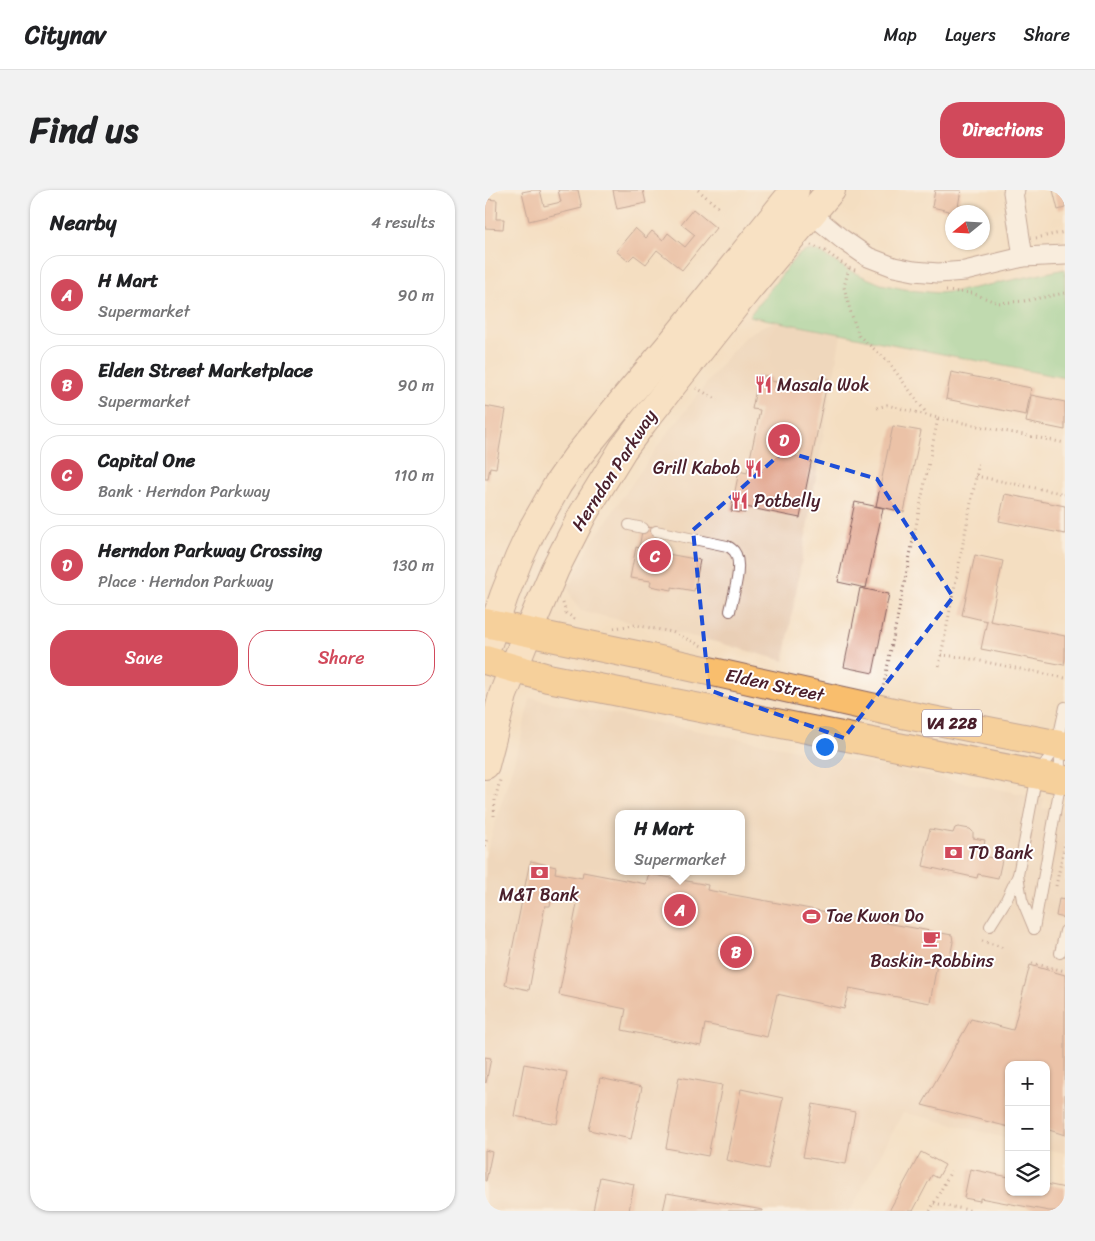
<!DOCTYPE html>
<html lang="en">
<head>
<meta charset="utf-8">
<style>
	body { margin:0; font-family:Sriracha,sans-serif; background:#f2f2f2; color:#202124 }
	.controls { position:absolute; right:15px; bottom:15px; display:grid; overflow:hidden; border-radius:10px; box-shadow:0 1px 4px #0004 }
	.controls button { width:45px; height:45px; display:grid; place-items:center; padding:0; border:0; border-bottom:1px solid #e0e0e0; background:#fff; color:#202124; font:25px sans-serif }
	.compass { position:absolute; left:460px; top:15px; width:45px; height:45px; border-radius:50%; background:#fff; box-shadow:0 1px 4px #0004; rotate:252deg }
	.you { position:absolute; left:339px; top:556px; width:18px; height:18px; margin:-12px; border:4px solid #fff; border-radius:50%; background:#1a73e8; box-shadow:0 0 0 8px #1a73e833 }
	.badge { display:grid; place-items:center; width:32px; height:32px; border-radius:50%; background:#d1495b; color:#fff; font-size:16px; font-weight:700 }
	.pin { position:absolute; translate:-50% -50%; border:2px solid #fff; box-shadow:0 1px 5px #0006 }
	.popup { position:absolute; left:130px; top:620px; width:130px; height:65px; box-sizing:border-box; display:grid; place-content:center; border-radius:10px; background:#fff; filter:drop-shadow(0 1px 4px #0005); font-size:16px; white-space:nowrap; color:#757577 }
	.popup b { font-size:19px; color:#202124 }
	.popup::after { content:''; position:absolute; left:50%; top:100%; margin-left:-10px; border:10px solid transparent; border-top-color:#fff }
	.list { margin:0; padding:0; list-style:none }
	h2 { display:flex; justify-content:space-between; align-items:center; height:65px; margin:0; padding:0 20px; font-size:21px }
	h2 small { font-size:16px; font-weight:400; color:#757577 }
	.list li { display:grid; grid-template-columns:32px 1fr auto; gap:15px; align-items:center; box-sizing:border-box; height:80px; margin:0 10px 10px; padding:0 10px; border:1px solid #e0e0e0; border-radius:20px }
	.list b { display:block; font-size:19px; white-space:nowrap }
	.list p { margin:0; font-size:16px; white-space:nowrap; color:#757577 }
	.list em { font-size:16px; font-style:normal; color:#757577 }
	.actions { display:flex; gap:10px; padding:15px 20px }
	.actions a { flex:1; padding:11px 0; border:1px solid #d1495b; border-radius:20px; text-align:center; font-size:18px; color:#d1495b }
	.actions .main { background:#d1495b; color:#fff }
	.icon { flex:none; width:28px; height:28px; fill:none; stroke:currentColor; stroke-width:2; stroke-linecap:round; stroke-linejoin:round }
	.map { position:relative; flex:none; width:580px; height:1021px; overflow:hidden; border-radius:20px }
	header { display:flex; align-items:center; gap:30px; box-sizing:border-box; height:70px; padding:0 25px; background:#fff; border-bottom:1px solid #e0e0e0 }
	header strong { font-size:24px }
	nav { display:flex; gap:28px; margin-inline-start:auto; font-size:18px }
	.intro { display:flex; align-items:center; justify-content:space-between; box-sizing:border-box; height:120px; padding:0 30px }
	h1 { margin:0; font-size:35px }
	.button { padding:12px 22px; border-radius:20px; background:#d1495b; color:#fff; font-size:18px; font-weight:700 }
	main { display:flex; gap:30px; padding:0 30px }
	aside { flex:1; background:#fff; border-radius:20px; box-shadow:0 1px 4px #0004 }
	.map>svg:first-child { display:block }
</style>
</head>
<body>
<header>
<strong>Citynav</strong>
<nav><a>Map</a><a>Layers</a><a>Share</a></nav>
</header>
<div class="intro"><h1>Find us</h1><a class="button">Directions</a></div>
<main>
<aside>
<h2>Nearby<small>4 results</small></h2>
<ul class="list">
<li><span class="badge">A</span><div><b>H Mart</b><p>Supermarket</p></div><em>90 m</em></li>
<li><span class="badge">B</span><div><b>Elden Street Marketplace</b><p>Supermarket</p></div><em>90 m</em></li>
<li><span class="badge">C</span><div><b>Capital One</b><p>Bank · Herndon Parkway</p></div><em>110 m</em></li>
<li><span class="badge">D</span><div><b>Herndon Parkway Crossing</b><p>Place · Herndon Parkway</p></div><em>130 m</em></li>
</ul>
<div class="actions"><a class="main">Save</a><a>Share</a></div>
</aside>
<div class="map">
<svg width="580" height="1021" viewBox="0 0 580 1021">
	<rect width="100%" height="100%" fill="#fff"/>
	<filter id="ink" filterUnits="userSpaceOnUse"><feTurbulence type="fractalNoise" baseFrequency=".02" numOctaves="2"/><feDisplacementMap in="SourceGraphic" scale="10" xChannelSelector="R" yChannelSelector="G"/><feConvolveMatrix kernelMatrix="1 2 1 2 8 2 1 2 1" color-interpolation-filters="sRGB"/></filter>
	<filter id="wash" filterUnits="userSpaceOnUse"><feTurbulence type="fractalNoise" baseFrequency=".0096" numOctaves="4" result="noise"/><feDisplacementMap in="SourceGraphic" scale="20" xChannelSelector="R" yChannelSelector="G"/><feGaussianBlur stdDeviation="1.12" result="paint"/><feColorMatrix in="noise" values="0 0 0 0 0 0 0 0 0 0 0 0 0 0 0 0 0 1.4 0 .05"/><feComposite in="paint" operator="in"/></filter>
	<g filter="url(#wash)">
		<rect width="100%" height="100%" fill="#f4dec1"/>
		<g fill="#e9cfb6" fill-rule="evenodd">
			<path d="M291,131L356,144L299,471L235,453L96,421L88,411L83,398L108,350L175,253L242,167L261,146L276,137Z"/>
			<path d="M45,508L559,608L557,618L580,622V963L561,959V875H524V949L434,926L418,923L365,1021H0V667L36,548ZM134,624H256V681H134Z"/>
		</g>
		<path fill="#80d599" stroke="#657a62" d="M327,60L334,62L363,80L396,94L424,100L453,103L474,101L580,79V188L264,126L310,68C315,63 320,61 327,60Z"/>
		<g id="blocks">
			<g fill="#e0a087">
				<path d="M47,0H55L59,16L76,12L73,0H93L97,18L44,31L37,2Z"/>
				<path d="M128,0H158L161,13L132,19Z"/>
				<path d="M450,0H476L472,22H468V42L461,41L464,21L447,17Z"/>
				<path d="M568,0H580V18L573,20Z"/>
				<path d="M0,9L12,10L11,29H19L18,39L0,38Z"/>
				<path d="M208,19L231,38L197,80L172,60L161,74L149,65L143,71L131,61L150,38L161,48L167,41L178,50L183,43L200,57L210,45L196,34Z"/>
				<path d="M466,182L546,198L541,225L461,209Z"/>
				<path d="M274,185L286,187V191L332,200L335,187L343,188L315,328L261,317L260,323L246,321L254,281L262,283L275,220L267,219Z"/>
				<path d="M546,205L580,212V240L541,232Z"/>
				<path d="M0,216L21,220L11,278L5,277L3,289H0Z"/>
				<path d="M408,236L436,241L419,322L391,316Z"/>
				<path d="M520,304L580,316V344L514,331Z"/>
				<path d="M370,312L398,318L381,398L353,392Z"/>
				<path d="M158,336L172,339L167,361L215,370L209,401L187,397V400L165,396L166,391L145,388L151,357L154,358Z"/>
				<path d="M490,365L518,371L505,431L580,446V468L579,475L496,459L502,431L477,425Z"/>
				<path d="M375,398L404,404L388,483L359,477Z"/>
				<path d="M473,637L485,639L488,642V648L500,650L497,666L517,670L513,688L493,684L492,688L438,676L441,663L439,662L445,639L468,643L470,638Z"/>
				<path d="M46,671L71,677L70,683L97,688L98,682L161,694L163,686L165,684L170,685L223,695L222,700L467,745L468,752L464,772L459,776L452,774L445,813L364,798L359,819L292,804L282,847L220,834L216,856L137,840L141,819L74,805L93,709L67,703L65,716H60L44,800L20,795L44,676Z"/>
				<path d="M574,709L580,710V728L571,726Z"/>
				<path d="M545,775L580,785V945L561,939V875H524V937L437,915L486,829L528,840Z"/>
				<path d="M0,867L6,868L1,893L0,892Z"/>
				<path d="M39,874L82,882L72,934L29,926Z"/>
				<path d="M194,887L237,895L223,966L181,958Z"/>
				<path d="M115,888L157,897L146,949L104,940Z"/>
				<path d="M256,899L298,908L283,979L241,970Z"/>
				<path d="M328,914L370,922L361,974L318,967Z"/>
				<path d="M0,960L7,962L1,991H0Z"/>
				<path d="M436,962L460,975L453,988L447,985L428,1021H404Z"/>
				<path d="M485,979L524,987V1002H561V994L580,998V1021H564L495,1008V1011L479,1008Z"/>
				<path d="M115,987L149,994L144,1021H108Z"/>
				<path d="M182,1003L278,1020V1021H178Z"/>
			</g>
		</g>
	</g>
	<g filter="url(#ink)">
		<use href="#blocks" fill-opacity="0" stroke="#866260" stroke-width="1"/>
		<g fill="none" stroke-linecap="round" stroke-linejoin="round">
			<defs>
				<g id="lane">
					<path d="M144,335L158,338"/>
					<path d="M171,341L242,356C245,357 247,359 249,361C259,373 248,406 245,421"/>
					<path d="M533,685L537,710L549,739"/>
					<path d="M505,736L520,712L533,685L552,584L572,557"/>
					<path d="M549,739L576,590L574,554L575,540L580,517"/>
					<path d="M575,763L580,741"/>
				</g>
				<g id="street">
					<path d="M530,0L528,2L538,67"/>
					<path d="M318,17L357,49L383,67L409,77L429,81L453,83L480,81L538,67L580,65"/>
				</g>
				<g id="secondary">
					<path d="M0,462L19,406L34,368L47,340L73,294L92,267L132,218L186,154L310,0"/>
					<path d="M0,575L18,505L43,442L70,379L98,324L138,259L158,232L263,99L346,0"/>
				</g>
				<g id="primary">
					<path d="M0,433L161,467L417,524L580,556"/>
					<path d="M0,470L63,488L580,590"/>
				</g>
			</defs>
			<use href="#lane" stroke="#866260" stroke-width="12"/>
			<use href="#street" stroke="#866260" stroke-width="21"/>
			<use href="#secondary" stroke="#866260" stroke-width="30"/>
			<use href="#primary" stroke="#866260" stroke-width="30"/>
			<g stroke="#866260" stroke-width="3" stroke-dasharray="1 4" stroke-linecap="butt">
				<path d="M213,0L233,17"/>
				<path d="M551,48L580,42"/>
				<path d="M326,55L340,61L364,78L370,80"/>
				<path d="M364,78L359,97L365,120L374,146L402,170L442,224"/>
				<path d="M461,101L487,103L513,113L539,111L580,103"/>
				<path d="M211,198L233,210"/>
				<path d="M392,218L402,215L453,228L398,498"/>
				<path d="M453,228L580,253"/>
				<path d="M491,286L580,304"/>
				<path d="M78,413L81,423L90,429"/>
				<path d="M129,438L150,435L187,442L219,457"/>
				<path d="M456,465L476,467L580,488"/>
				<path d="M454,476L494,272"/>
				<path d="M9,626L10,610L15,590"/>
				<path d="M0,656L2,649"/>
				<path d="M571,696L580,653"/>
				<path d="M497,751L514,756L520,759"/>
				<path d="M547,773L580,781"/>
				<path d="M449,1013L488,1021"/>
				<path d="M445,1021L466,981"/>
			</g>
			<use href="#lane" stroke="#fff" stroke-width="10"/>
			<use href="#street" stroke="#fff" stroke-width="19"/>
			<use href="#secondary" stroke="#fde5c5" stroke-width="28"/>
			<use href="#primary" stroke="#f9be6d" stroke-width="28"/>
		</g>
	</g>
	<path d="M0 0H580V1021H0ZM299,261L392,289L468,407L359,548L224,500L208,340Z" fill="#f4dec1" fill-opacity=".55" fill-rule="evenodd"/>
	<path fill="none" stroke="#1d4ed8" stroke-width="4" stroke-dasharray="10 6" stroke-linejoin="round" d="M299,261L392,289L468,407L359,548L224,500L208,340Z"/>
	<defs>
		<symbol id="restaurant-bare" viewBox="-9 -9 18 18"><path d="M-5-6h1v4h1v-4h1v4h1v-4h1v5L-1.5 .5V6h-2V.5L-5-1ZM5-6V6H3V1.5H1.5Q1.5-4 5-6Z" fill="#d1495b" stroke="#fff" stroke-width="2.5" paint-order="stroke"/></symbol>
		<symbol id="bank-bare" viewBox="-9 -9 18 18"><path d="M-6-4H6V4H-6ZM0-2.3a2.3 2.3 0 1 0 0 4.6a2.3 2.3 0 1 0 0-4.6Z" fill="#d1495b" stroke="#fff" stroke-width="2.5" paint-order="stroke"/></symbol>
		<symbol id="stadium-bare" viewBox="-9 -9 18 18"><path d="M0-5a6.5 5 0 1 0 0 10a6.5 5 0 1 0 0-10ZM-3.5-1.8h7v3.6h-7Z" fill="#d1495b" stroke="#fff" stroke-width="2.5" paint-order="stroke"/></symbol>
		<symbol id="cafe-bare" viewBox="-9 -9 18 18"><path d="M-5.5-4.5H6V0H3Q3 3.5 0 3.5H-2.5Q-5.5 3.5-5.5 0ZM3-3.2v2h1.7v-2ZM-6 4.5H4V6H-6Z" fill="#d1495b" stroke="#fff" stroke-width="2.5" paint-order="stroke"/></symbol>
	</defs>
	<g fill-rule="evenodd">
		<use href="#restaurant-bare" x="266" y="182" width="25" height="25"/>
		<use href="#restaurant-bare" x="256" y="266" width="25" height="25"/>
		<use href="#restaurant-bare" x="242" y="298" width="25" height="25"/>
		<use href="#bank-bare" x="456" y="650" width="25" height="25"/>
		<use href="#bank-bare" x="42" y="670" width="25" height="25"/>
		<use href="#stadium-bare" x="314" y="714" width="25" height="25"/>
		<use href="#cafe-bare" x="434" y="736" width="25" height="25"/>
	</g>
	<g text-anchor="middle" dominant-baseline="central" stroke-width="4" stroke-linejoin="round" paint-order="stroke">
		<rect fill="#fff" stroke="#80626b" stroke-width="1" x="437" y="519.5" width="60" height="27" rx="4"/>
		<g font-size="16" font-weight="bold" fill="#4a1f2b">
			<text x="467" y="533">VA 228</text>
		</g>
		<g font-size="18" fill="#4a1f2b" stroke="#fff" text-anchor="start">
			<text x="292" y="195">Masala Wok</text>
			<text x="255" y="278" text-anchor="end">Grill Kabob</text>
			<text x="269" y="311">Potbelly</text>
			<text x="483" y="663">TD Bank</text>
			<text x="54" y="705" text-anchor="middle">M&amp;T Bank</text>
			<text x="341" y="726">Tae Kwon Do</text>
			<text x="447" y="771" text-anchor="middle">Baskin-Robbins</text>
		</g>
		<g font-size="18" fill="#4a1f2b" stroke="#fff">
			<text transform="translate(129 280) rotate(-57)">Herndon Parkway</text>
			<text transform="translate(290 495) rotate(12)">Elden Street</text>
		</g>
	</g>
</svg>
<div class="controls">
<button>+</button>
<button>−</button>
<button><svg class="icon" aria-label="layers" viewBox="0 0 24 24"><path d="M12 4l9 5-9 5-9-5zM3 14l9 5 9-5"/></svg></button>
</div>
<svg class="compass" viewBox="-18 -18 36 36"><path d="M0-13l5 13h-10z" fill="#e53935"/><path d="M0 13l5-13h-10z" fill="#757577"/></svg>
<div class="you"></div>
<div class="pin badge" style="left:195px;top:720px">A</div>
<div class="popup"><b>H Mart</b>Supermarket</div>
<div class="pin badge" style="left:251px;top:762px">B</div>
<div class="pin badge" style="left:170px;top:366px">C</div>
<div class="pin badge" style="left:299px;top:250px">D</div>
</div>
</main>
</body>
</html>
